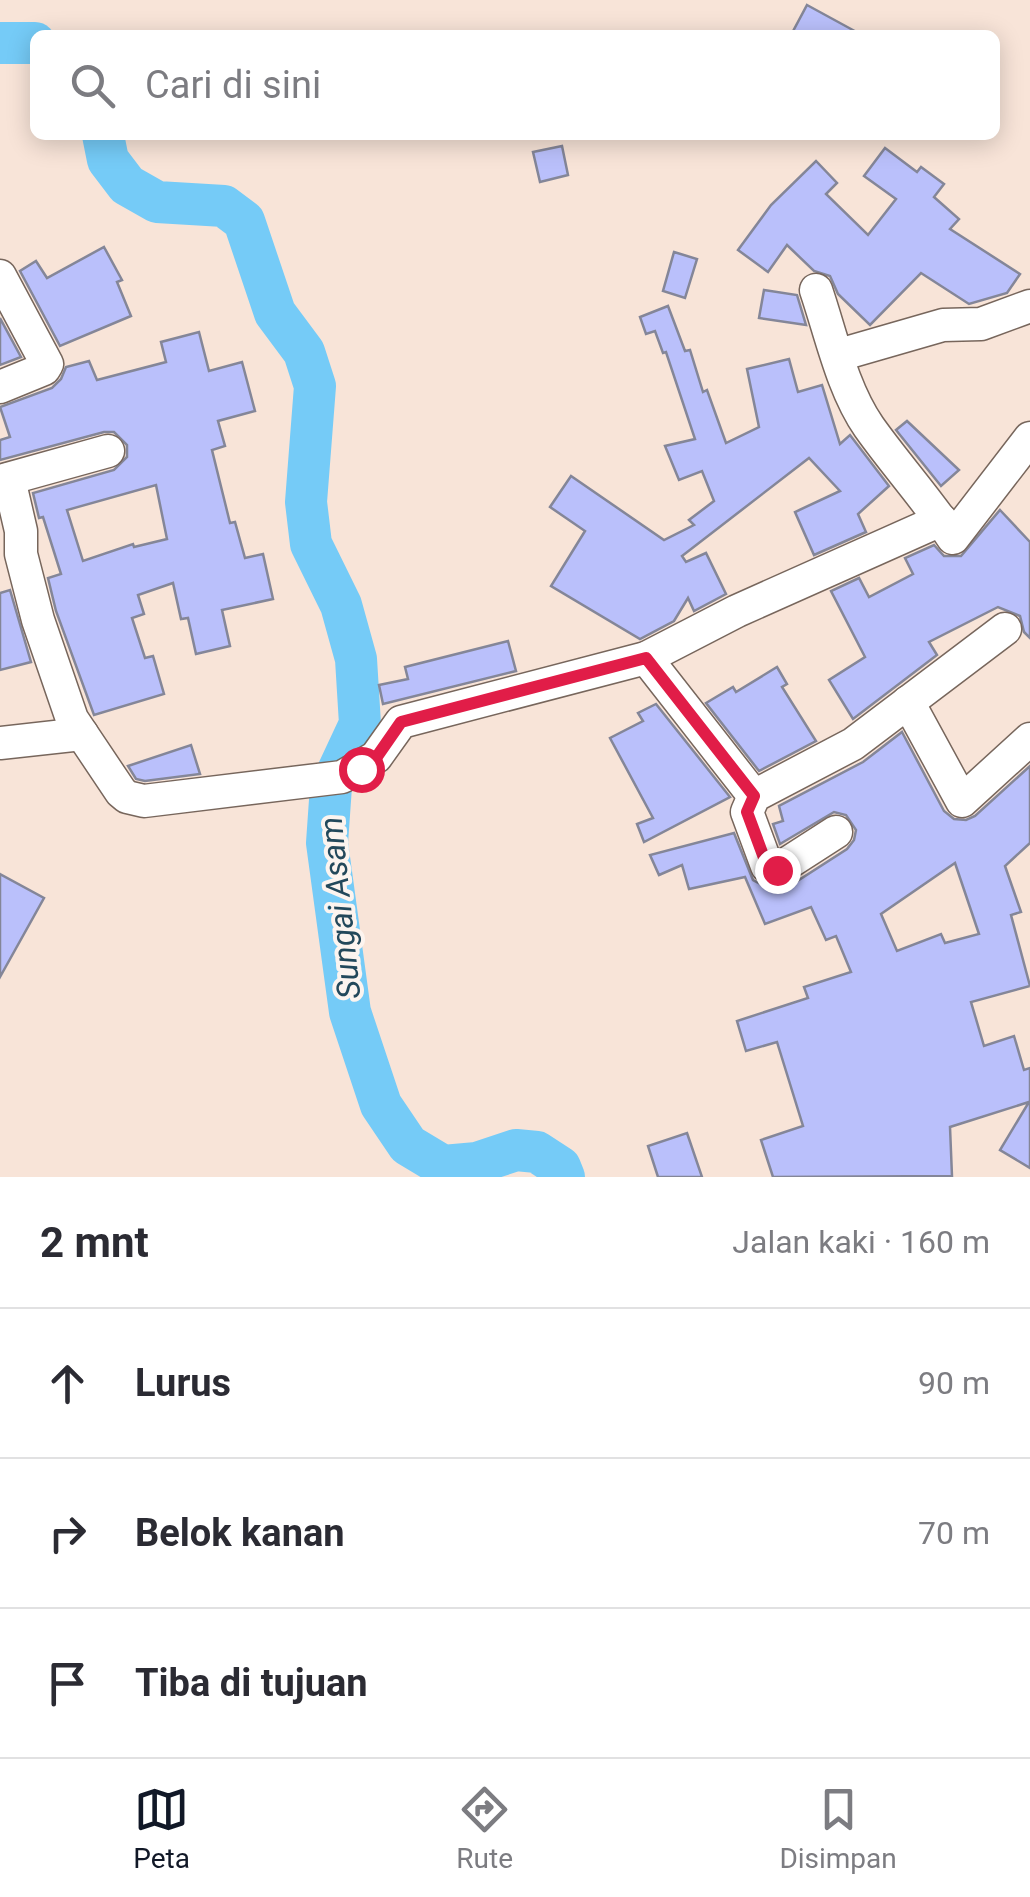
<!DOCTYPE html>
<html lang="id">
<head>
<meta charset="utf-8">
<style>
	body { margin:0; font-family:Roboto,sans-serif; background:#f7f7f7; color:#2b2b33 }
	.stop { position:absolute; width:30px; height:30px; margin:-22px; border:8px solid #e11d48; border-radius:50%; background:#fff }
	.stop.end { background:#e11d48; border-color:#fff; box-shadow:0 2px 10px #0008 }
	.list { margin:0; padding:0; list-style:none }
	h2 { display:flex; justify-content:space-between; align-items:center; height:130px; margin:0; padding:0 40px; font-size:42px }
	h2 small { font-size:32px; font-weight:400; color:#7c7c81 }
	.list li { display:grid; grid-template-columns:65px 1fr auto; gap:30px; align-items:center; box-sizing:border-box; height:150px; padding:0 40px; border-top:2px solid #e1e1e2 }
	.list b { display:block; font-size:38px; white-space:nowrap }
	.list em { font-size:32px; font-style:normal; color:#7c7c81 }
	.icon { flex:none; width:55px; height:55px; fill:none; stroke:currentColor; stroke-width:2; stroke-linecap:round; stroke-linejoin:round }
	.map { position:relative; flex:none; width:1030px; height:1177px; overflow:hidden }
	.search { position:absolute; background:#fff; box-shadow:0 5px 25px #0003; left:30px; right:30px; top:30px; height:110px; display:flex; align-items:center; gap:25px; box-sizing:border-box; padding:0 35px; border-radius:15px; color:#7c7c81; font-size:38px }
	.sheet { height:580px; background:#fff }
	nav { display:flex; justify-content:space-around; align-items:center; box-sizing:border-box; height:140px; border-top:2px solid #e1e1e2; background:#fff; font-size:28px; color:#7c7c81 }
	nav a { display:grid; justify-items:center; gap:5px }
	nav .on { color:#111827 }
	.map>svg:first-child { display:block }
</style>
</head>
<body>
<div class="map">
<svg width="1030" height="1177" viewBox="0 0 1030 1177">
	<rect width="100%" height="100%" fill="#f8e4d8"/>
	<g fill="none" stroke-linecap="round" stroke-linejoin="round">
		<g stroke="#75cbf7" stroke-width="42">
			<path d="M0,43H35"/>
			<path d="M103,135L108,160L127,185L157,202L224,206L244,221L275,313L304,352L315,386L306,502L311,544L341,605L356,659L360,724L331,786L327,843L350,1012L381,1105L408,1145L443,1166L477,1163L516,1150L537,1152L560,1167L564,1177"/>
		</g>
	</g>
	<g fill="#bac0fb" stroke="#848698" stroke-width="2.5" fill-rule="evenodd">
		<path d="M807,5L862,35H791Z"/>
		<path d="M562,146L568,175L540,182L533,152Z"/>
		<path d="M885,148L917,172L921,167L944,184L934,197L959,219L950,229L1020,274L1007,293L969,304L921,273L870,325L838,294L830,276L814,271L787,245L768,272L738,250L771,205L816,161L837,183L826,194L868,235L896,199L864,176Z"/>
		<path d="M104,247L122,280L117,282L131,316L60,346L20,271L36,261L47,278Z"/>
		<path d="M674,252L697,259L685,298L663,291Z"/>
		<path d="M764,290L797,295L806,325L759,318Z"/>
		<path d="M668,306L685,351L690,350L703,392L707,390L726,443L759,427L747,369L789,359L798,392L822,385L840,444L850,435L889,486L858,514L866,532L814,555L795,512L840,491L809,458L682,556L686,562L706,553L726,594L694,611L688,598L674,621L640,639L551,586L585,531L550,507L571,476L664,540L694,525L689,520L714,501L702,471L679,480L665,446L695,439L666,352L663,353L655,331L646,334L640,317Z"/>
		<path d="M0,318L21,357L0,365Z"/>
		<path d="M199,332L209,371L242,362L255,411L218,421L225,446L212,450L230,523L235,522L245,558L263,554L273,599L222,610L230,646L196,654L188,618L181,619L173,583L138,595L144,614L132,618L145,658L153,656L164,694L94,715L56,611L48,578L61,574L43,517L39,518L33,493L114,470L127,457V445L114,432H104L0,460V440L10,437L0,407L52,388L61,379L66,367L89,361L97,380L166,362L161,342ZM156,485L167,539L134,547L133,544L83,561L67,510Z"/>
		<path d="M907,421L959,470L941,486L896,430Z"/>
		<path d="M1000,510L1030,542V638L1024,632L1020,616L998,607L929,642L937,655L853,719L829,680L865,657L831,591L859,578L869,597L913,574L905,558L934,545L944,556H961Z"/>
		<path d="M10,590L31,662L0,670V593Z"/>
		<path d="M508,641L516,671L383,704L379,685L408,679L405,667Z"/>
		<path d="M777,667L787,684L782,687L816,741L759,771L706,703L733,687L736,692Z"/>
		<path d="M656,704L730,797L644,842L637,824L653,818L610,738L643,721L638,713Z"/>
		<path d="M902,732L944,811L954,819L966,820L975,816L1030,766V843L1005,866L1021,912L1011,915L1030,986L971,1002L984,1046L1014,1036L1024,1070L1030,1068V1168L1000,1150L1029,1102L950,1127L952,1176L773,1177L761,1140L803,1126L777,1042L746,1051L737,1021L808,998L804,987L851,972L836,936L826,940L811,907L765,924L745,877L689,889L682,865L659,875L650,855L734,833L753,880L770,889L788,887L847,849L854,840L856,830L846,815L834,812L780,844L773,824L783,821L779,806L863,762ZM955,863L979,934L945,943L941,934L897,951L881,914Z"/>
		<path d="M191,745L200,774L145,781L136,779L128,766Z"/>
		<path d="M0,874L44,898L0,977Z"/>
		<path d="M687,1133L702,1177H658L648,1146Z"/>
	</g>
	<g fill="none" stroke-linecap="round" stroke-linejoin="round">
		<defs>
			<g id="minor">
				<path d="M0,276L47,364L44,369L0,387"/>
				<path d="M816,290C831,334 842,388 869,427C896,465 927,499 953,538L1030,438"/>
				<path d="M839,355L943,325L981,324L1030,306"/>
				<path d="M9,479L21,531V554L38,620L72,719L121,792L127,797L144,801L342,777L376,757L401,722L646,658L737,611L941,520"/>
				<path d="M0,481L108,451"/>
				<path d="M646,658L754,796"/>
				<path d="M908,702L962,801L1030,739"/>
				<path d="M0,743L82,734"/>
				<path d="M836,832L777,870L767,866L747,812L754,796L853,744L1005,629"/>
			</g>
		</defs>
		<use href="#minor" stroke="#77665c" stroke-width="35"/>
		<use href="#minor" stroke="#fff" stroke-width="32"/>
	</g>
	<g fill="none" stroke-linecap="round" stroke-linejoin="round">
		<path stroke="#e11d48" stroke-width="12" d="M361,769L376,758L401,722L646,658L754,796L747,812L767,866L777,870"/>
	</g>
	<g text-anchor="middle" dominant-baseline="central" stroke-width="8" stroke-linejoin="round" paint-order="stroke">
		<g font-size="32" font-style="italic" fill="#22485b" stroke="#fcf4ef">
			<text transform="translate(340 908) rotate(-96)">Sungai Asam</text>
		</g>
	</g>
</svg>
<div class="stop" style="left:361px;top:769px"></div>
<div class="stop end" style="left:777px;top:870px"></div>
<div class="search"><svg class="icon" aria-label="search" viewBox="0 0 24 24"><circle cx="10" cy="10" r="6"/><path d="M15 15l6 6"/></svg>Cari di sini</div>
</div>
<section class="sheet">
<h2>2 mnt<small>Jalan kaki · 160 m</small></h2>
<ul class="list">
<li><svg class="icon" aria-label="ahead" viewBox="0 0 24 24"><path d="M12 20V5M6 11l6-6 6 6"/></svg><div><b>Lurus</b></div><em>90 m</em></li>
<li><svg class="icon" aria-label="right" viewBox="0 0 24 24"><path d="M7 20v-9h11M14 6l5 5-5 5"/></svg><div><b>Belok kanan</b></div><em>70 m</em></li>
<li><svg class="icon" aria-label="arrive" viewBox="0 0 24 24"><path d="M6 21V4h12l-3 4 3 4H6"/></svg><div><b>Tiba di tujuan</b></div></li>
</ul>
</section>
<nav>
<a class="on"><svg class="icon" aria-label="map" viewBox="0 0 24 24"><path d="M3 6l6-2 6 2 6-2v14l-6 2-6-2-6 2zM9 4v14M15 6v14"/></svg>Peta</a>
<a><svg class="icon" aria-label="directions" viewBox="0 0 24 24"><path d="M12 3l9 9-9 9-9-9zM9 14v-3h6M13 9l2 2-2 2"/></svg>Rute</a>
<a><svg class="icon" aria-label="saved" viewBox="0 0 24 24"><path d="M7 4h10v16l-5-4-5 4z"/></svg>Disimpan</a>
</nav>
</body>
</html>
